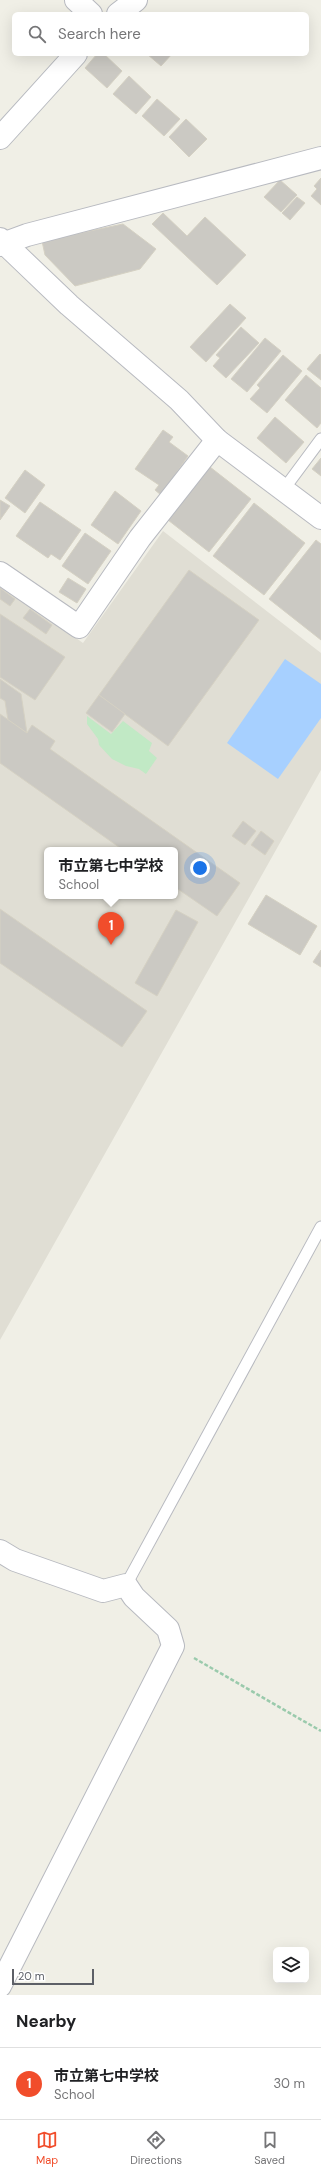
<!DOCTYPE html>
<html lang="en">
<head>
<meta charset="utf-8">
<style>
	body { margin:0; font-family:"DM Sans","Noto Sans JP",sans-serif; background:#f6f6f6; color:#202124 }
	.controls { position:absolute; right:12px; bottom:12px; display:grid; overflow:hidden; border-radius:6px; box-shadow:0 4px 16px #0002 }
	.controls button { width:36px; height:36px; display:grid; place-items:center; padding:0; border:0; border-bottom:1px solid #e0e0e0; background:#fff; color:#202124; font:20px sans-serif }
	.scale { position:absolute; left:12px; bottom:10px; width:82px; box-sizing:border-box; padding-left:4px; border:2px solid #5d6067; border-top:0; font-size:11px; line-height:14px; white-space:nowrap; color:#5d6067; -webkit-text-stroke:3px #fff; paint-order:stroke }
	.you { position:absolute; left:200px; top:868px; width:14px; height:14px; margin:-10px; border:3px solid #fff; border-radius:50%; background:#1a73e8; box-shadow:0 0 0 6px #1a73e833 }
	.badge { display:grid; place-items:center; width:26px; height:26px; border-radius:50%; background:#f14d2b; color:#fff; font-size:13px; font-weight:700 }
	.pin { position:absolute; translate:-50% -33px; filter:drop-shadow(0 1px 2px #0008) }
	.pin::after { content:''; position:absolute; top:21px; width:14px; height:12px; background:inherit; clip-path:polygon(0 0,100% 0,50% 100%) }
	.popup { position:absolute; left:44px; top:847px; width:134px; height:52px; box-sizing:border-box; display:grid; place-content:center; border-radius:6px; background:#fff; filter:drop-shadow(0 1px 3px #0005); font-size:13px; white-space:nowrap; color:#757577 }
	.popup b { font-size:15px; color:#202124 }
	.popup::after { content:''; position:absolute; left:50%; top:100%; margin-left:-8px; border:8px solid transparent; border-top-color:#fff }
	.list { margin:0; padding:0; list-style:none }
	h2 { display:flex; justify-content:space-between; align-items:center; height:52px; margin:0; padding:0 16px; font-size:17px }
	h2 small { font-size:13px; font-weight:400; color:#757577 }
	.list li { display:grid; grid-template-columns:26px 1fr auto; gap:12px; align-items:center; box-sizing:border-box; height:72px; padding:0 16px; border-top:1px solid #e0e0e0 }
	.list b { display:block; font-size:15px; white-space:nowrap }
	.list p { margin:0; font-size:13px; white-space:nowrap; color:#757577 }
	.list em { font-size:13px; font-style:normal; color:#757577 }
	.icon { flex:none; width:22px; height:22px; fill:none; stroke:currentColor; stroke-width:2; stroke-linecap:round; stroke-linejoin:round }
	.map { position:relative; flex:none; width:321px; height:1995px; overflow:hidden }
	.search { position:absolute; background:#fff; box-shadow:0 4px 16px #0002; left:12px; right:12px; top:12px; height:44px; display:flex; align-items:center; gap:10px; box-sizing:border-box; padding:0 14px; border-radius:6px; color:#757577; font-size:15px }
	.sheet { height:124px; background:#fff }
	nav { display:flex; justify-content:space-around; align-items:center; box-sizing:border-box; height:56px; border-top:1px solid #e0e0e0; background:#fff; font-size:11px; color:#757577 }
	nav a { display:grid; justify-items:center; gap:2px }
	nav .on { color:#f14d2b }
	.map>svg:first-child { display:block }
</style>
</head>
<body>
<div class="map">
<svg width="321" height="1995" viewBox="0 0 321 1995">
	<rect width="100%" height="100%" fill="#f0efe6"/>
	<path fill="#e0ded4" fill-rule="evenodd" d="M163,531L321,653V770L0,1340V584L83,643ZM47,850H175V896H47Z"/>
	<path fill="#c1e9c5" d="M87,716L111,734L123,721L152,743L149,751L157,758L146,774L139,769L126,766L112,759L99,745L98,739L87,724Z"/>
	<path fill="#a7d0ff" d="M285,659L321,684V718L278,779L227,743Z"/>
	<g fill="#cbc9c3" stroke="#d5d1c3">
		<path d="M97,54H104L122,71L107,88L85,68Z"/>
		<path d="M147,54H172L161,66Z"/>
		<path d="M129,76L151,97L136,114L113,94Z"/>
		<path d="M157,99L180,119L164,136L142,116Z"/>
		<path d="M186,119L207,139L189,157L169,137Z"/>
		<path d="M321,178V205L311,196L317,189L314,186Z"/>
		<path d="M280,180L297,195L281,212L264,197Z"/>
		<path d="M297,197L305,203L290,220L282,213Z"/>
		<path d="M163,213L187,236L205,217L246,255L217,285L152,224Z"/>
		<path d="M123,224L156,249L140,269L75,286L45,255L42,241Z"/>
		<path d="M230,304L246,318L206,362L190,347Z"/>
		<path d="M241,327L259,343L226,378L213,366L220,358L216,355Z"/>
		<path d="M265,338L281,351L247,392L231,379Z"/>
		<path d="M320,354L321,355V380L307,369Z"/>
		<path d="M283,355L302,371L267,413L250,399L260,388L257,385Z"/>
		<path d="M306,375L321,388V423L317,428L285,400Z"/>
		<path d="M275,417L304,442L286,463L257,438Z"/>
		<path d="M163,430L173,437L169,442L188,456L161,495L155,490L159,485L135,469Z"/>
		<path d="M321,458V476L312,469Z"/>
		<path d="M210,467L251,499L209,552L168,520Z"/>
		<path d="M25,470L45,485L25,513L5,498Z"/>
		<path d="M115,491L141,511L118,544L91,525Z"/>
		<path d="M0,500L10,506L0,520Z"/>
		<path d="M40,502L81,530L60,560L51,554L48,558L16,536Z"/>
		<path d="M254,503L305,543L264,595L213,556Z"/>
		<path d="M85,533L111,551L88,584L62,566Z"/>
		<path d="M316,540L321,544V640L269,599Z"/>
		<path d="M189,570L259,620L168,746L99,695Z"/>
		<path d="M68,578L86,589L77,603L59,592Z"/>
		<path d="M0,588L15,599L10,606L0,599Z"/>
		<path d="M30,609L52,625L46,634L23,618Z"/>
		<path d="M0,614L65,657L35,700L0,677Z"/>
		<path d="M0,679L21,694L27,733L8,720L5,701L0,698Z"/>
		<path d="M99,695L125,714L112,732L86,713Z"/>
		<path d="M0,714L27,733L32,725L55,741L50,749L240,883L217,916L175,887V850H123L0,763Z"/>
		<path d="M243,821L256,831L245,845L232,836Z"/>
		<path d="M261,831L274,841L265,855L251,845Z"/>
		<path d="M266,895L317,926L300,955L248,924Z"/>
		<path d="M0,909L147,1011L122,1047L0,963Z"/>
		<path d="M176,910L198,922L157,996L135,983Z"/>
		<path d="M321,950V967L313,962Z"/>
	</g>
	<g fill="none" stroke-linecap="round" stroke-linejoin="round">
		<defs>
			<g id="service">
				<path d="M284,489L321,439"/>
				<path d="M126,1585L321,1227"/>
			</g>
			<g id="minor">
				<path d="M76,0L91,14"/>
				<path d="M118,14L136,0"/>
				<path d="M0,138L76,54"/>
				<path d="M0,239L69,305L179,400L217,440L321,518"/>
				<path d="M0,245L27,235L321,158"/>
				<path d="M0,573L79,627L140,538L217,440"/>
				<path d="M0,1551L15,1560L103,1591L126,1585L134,1597L168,1629L173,1646L0,1986"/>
			</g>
		</defs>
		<use href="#service" stroke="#b8bac0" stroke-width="13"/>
		<use href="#minor" stroke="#b8bac0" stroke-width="24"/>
		<path stroke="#9acaac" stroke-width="2.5" stroke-dasharray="4 2" stroke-linecap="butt" d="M194,1658L321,1731"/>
		<use href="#service" stroke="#fff" stroke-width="11"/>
		<use href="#minor" stroke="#fff" stroke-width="22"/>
	</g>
</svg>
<div class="controls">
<button><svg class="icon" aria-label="layers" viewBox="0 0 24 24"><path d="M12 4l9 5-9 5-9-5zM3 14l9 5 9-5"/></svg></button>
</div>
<div class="scale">20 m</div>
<div class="you"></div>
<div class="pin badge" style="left:111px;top:945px">1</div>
<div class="popup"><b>市立第七中学校</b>School</div>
<div class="search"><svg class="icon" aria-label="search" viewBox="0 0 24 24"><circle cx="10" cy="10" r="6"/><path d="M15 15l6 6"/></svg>Search here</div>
</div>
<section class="sheet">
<h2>Nearby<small></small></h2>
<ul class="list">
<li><span class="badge">1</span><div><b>市立第七中学校</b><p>School</p></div><em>30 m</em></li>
</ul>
</section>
<nav>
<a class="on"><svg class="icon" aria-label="map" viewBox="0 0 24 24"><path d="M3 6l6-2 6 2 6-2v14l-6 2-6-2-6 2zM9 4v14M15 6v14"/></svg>Map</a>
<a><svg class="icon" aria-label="directions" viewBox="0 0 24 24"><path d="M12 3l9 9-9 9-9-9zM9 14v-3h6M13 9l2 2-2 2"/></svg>Directions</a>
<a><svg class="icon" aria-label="saved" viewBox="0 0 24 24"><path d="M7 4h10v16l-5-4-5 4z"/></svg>Saved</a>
</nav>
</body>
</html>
